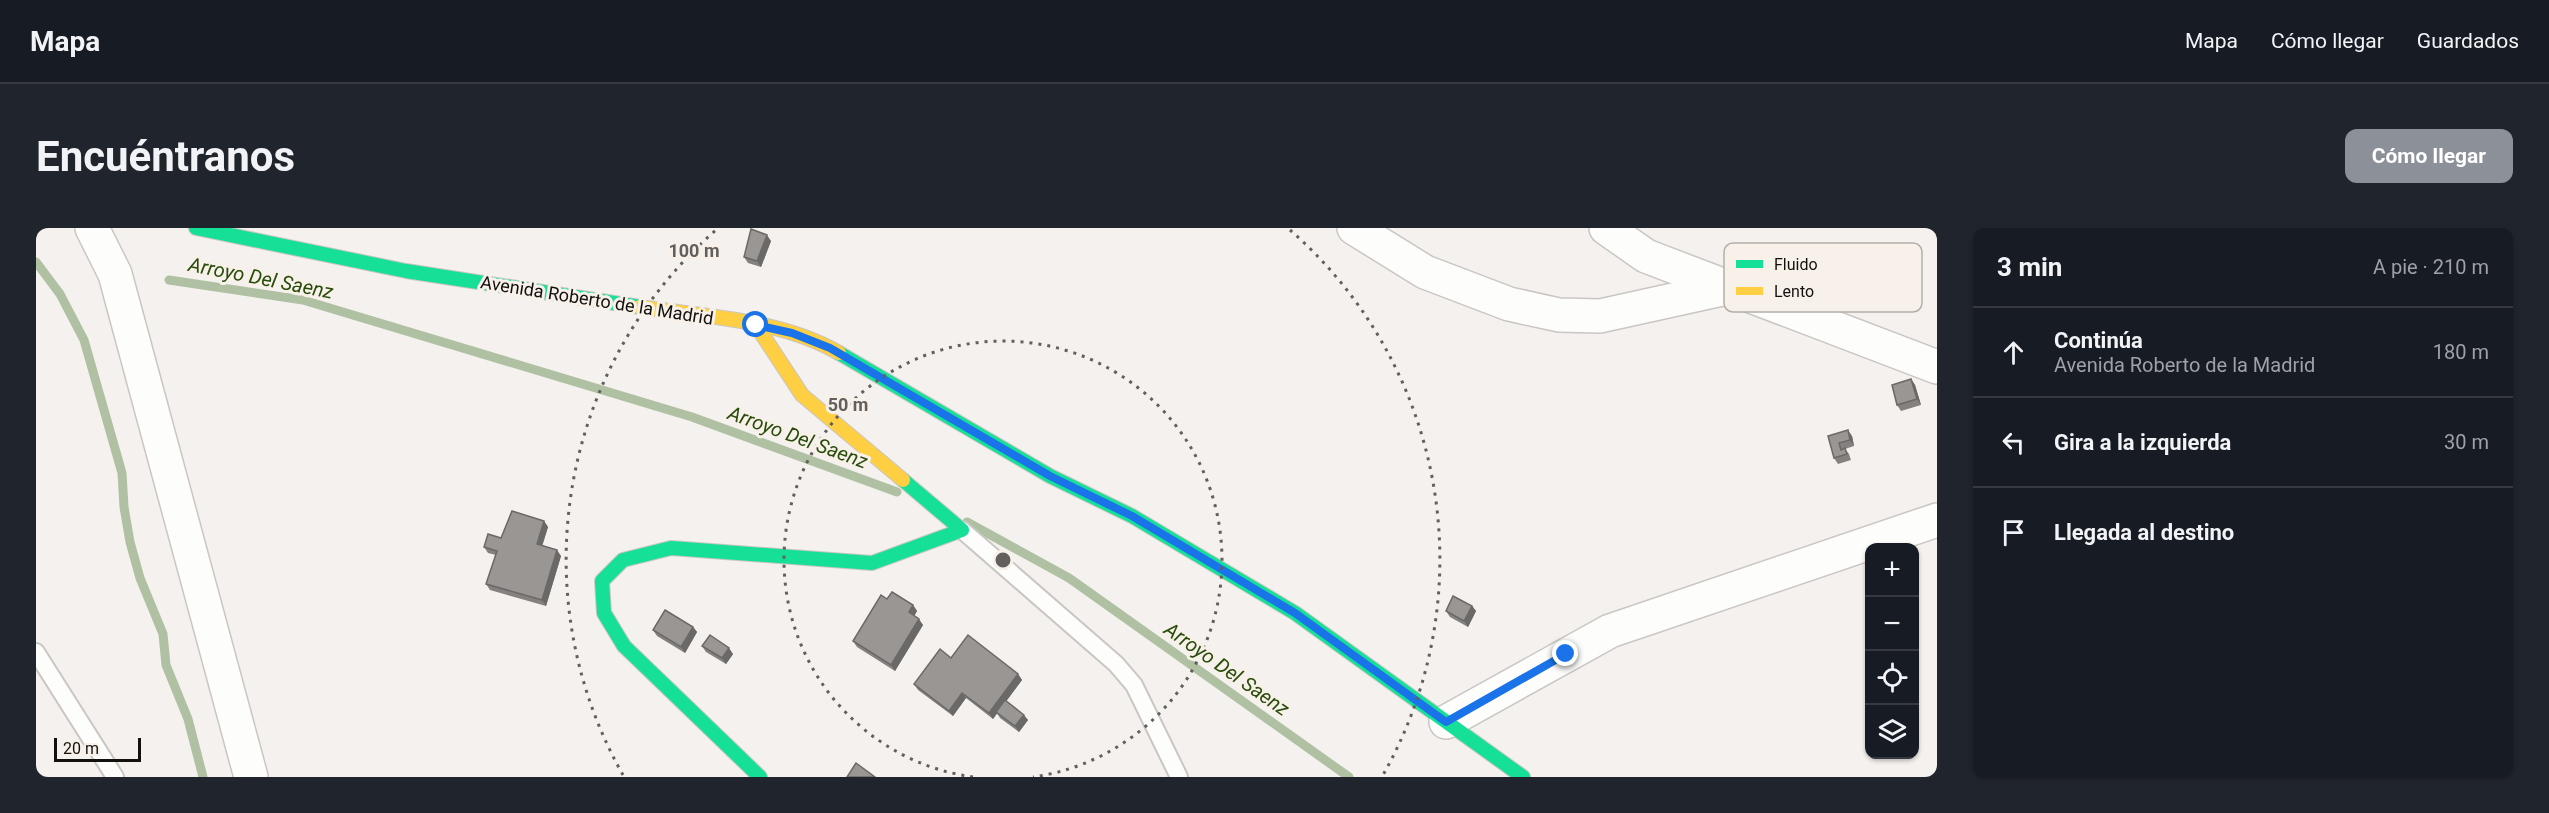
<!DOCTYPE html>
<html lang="es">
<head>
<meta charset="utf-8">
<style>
	body { margin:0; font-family:Roboto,sans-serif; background:#20242c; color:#f1f3f6 }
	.controls { position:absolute; right:18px; bottom:18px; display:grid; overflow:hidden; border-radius:12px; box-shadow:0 2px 4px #0004 }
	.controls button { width:54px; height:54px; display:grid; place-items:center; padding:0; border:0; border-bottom:2px solid #363941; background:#171b24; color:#f1f3f6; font:30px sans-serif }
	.scale { position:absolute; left:18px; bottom:15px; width:87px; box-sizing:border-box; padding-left:6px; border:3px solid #13110e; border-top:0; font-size:16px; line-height:21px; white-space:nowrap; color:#13110e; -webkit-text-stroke:4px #f8f1ea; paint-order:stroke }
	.stop { position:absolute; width:18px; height:18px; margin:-14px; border:4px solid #1a73e8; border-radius:50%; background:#fff }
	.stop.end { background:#1a73e8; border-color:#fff; box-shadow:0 2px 6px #0008 }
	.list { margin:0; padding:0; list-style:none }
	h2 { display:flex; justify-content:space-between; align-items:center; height:78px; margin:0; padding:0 24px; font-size:26px }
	h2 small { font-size:20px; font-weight:400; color:#9ea1a6 }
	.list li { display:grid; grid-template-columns:39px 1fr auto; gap:18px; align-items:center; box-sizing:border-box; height:90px; padding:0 24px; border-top:2px solid #363941 }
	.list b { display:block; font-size:22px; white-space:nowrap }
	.list p { margin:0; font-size:20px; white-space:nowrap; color:#9ea1a6 }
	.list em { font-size:20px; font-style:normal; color:#9ea1a6 }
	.icon { flex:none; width:33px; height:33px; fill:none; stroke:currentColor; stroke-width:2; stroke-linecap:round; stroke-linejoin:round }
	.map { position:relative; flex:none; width:1901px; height:549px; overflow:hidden; border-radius:12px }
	header { display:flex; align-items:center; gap:36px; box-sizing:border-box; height:84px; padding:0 30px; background:#171b24; border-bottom:2px solid #363941 }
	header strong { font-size:28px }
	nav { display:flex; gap:33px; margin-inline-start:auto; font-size:21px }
	.intro { display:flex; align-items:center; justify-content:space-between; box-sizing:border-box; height:144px; padding:0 36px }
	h1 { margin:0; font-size:42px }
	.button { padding:15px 27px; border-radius:12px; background:#8c9099; color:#fff; font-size:21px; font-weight:700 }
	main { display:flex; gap:36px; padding:0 36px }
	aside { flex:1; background:#171b24; border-radius:12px; box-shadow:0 2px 4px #0004 }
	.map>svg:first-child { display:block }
</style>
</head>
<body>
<header>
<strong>Mapa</strong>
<nav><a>Mapa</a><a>Cómo llegar</a><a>Guardados</a></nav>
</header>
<div class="intro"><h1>Encuéntranos</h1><a class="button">Cómo llegar</a></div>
<main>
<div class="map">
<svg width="1901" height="549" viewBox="0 0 1901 549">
	<rect width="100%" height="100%" fill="#f4f1ee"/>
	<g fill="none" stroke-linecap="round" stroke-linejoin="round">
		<g stroke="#afc1a2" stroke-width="9">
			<path d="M0,34L24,66L48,112L86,245L88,279L94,314L104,350L127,406L130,437L152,491L167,549"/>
			<path d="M133,52L267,72L656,189L861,264"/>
			<path d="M931,294L1033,350L1313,549"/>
		</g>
		<defs>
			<g id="lane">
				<path d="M926,302L1080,436L1098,457L1143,549"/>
				<path d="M0,424L79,549"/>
			</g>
			<g id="street">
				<path d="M56,0L79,46L215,549"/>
				<path d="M1318,0L1389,44L1473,76L1523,87L1564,88L1691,60"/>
				<path d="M1570,0L1610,28L1901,139"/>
				<path d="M1410,494L1574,403L1901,292"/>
			</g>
			<g id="fast">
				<path d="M160,0L370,43L604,79"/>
				<path d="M803,125L1014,248L1096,288L1259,385L1487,549"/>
				<path d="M724,549L588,418L568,385L566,353L587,332L635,320L836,335L926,302L867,252"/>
			</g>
			<g id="slow">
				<path d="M604,79C669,89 745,91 803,125"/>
				<path d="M720,97L766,167L867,252"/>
			</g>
		</defs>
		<use href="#lane" stroke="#c9c6c3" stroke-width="20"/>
		<use href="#street" stroke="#c9c6c3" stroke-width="36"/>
		<use href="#fast" stroke="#c9c6c3" stroke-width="16"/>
		<use href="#slow" stroke="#c9c6c3" stroke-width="16"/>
		<use href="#lane" stroke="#fdfdfc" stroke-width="16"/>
		<use href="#street" stroke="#fdfdfc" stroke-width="33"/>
		<use href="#fast" stroke="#16e098" stroke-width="14"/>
		<use href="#slow" stroke="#ffcf43" stroke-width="14"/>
	</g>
	<g fill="#84817f">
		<path d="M735,13L725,39L712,35L708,29Z"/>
		<path d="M1875,151L1879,157L1885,177L1865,183L1861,177Z"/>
		<path d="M1792,208H1816L1818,218L1809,221L1813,226L1815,232L1802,236L1798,230Z"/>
		<path d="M508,293L512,299L506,317L525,328L510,378L454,362L450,356L460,327L452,325L448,319L465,310Z"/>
		<path d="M851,371L877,377L881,383L878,388L887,397L859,443L821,419L817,413Z"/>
		<path d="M1436,378L1440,383L1432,399L1414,389L1410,383Z"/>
		<path d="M657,399L661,404L649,425L621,408L617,402Z"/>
		<path d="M666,418L697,426L690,436L670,424Z"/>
		<path d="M915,430L982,446L986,452L970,473L992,492L983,504L964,490L961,485L957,491L930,470L917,488L882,462L878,456Z"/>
	</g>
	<g fill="#6b6968">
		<path d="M731,7L735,13L725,39L721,33Z"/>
		<path d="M1875,151L1879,157L1885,177L1881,171Z"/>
		<path d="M1812,202L1816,208L1818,218L1814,212Z"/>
		<path d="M508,293L512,299L505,322L501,316Z"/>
		<path d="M521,322L525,328L510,378L506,372Z"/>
		<path d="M877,377L881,383L877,390L873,384Z"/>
		<path d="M1436,378L1440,383L1432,399L1428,393Z"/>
		<path d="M883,391L887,397L859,443L855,437Z"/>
		<path d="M657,399L661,404L649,425L645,419Z"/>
		<path d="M693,420L697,426L690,436L686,430Z"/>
		<path d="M982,446L986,452L957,491L953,485Z"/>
		<path d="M926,465L930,470L917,488L913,483Z"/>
		<path d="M988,487L992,492L983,504L979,498Z"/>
	</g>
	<g fill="#999694" stroke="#6b6968" stroke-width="1.5">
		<path d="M715,1L731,7L721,33L708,29Z"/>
		<path d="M1875,151L1881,171L1861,177L1856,157Z"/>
		<path d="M1812,202L1814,212L1803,215L1805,222L1809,220L1811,226L1798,230L1792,208Z"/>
		<path d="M476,283L508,293L501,316L521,322L506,372L450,356L461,323L448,319L452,306L465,310Z"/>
		<path d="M856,364L877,377L873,384L883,391L855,437L817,413L845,367L851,371Z"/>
		<path d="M1417,368L1436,378L1428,393L1410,383Z"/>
		<path d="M629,382L657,399L645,419L617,402Z"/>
		<path d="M674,407L693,420L686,430L666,418Z"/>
		<path d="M932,407L982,446L953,485L926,465L913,483L878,456L904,421L915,430Z"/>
		<path d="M969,472L988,487L979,498L960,484Z"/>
		<path d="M820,535L839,549H811Z"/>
	</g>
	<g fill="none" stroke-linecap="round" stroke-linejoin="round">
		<path stroke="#1a73e8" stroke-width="8" d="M720,97L756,105L794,120L1014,248L1096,288L1259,385L1410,494L1530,426"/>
	</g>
	<g fill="none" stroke="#625f5c" stroke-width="3" stroke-dasharray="3 6">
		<path d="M937 549A219 219 0 1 1 997 549"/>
		<path d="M587 547A437 437 0 0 1 680 2M1254 2A437 437 0 0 1 1347 547"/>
	</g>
	<g text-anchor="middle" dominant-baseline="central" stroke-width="6" stroke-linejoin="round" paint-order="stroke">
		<g font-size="18" fill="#13110e" stroke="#f8f1ea">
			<text transform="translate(561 72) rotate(9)">Avenida Roberto de la Madrid</text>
		</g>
		<g font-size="20" font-style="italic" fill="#284c0c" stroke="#f8f1ea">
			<text transform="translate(225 50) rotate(11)">Arroyo Del Saenz</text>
			<text transform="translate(762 209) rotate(20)">Arroyo Del Saenz</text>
			<text transform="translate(1191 441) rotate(35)">Arroyo Del Saenz</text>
		</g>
	</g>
	<rect x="1688" y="15" width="198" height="69" rx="9" fill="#f8f1ea" stroke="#b3aea8" stroke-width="1.5"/>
	<rect x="1700" y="32" width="27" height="8" fill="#16e098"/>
	<rect x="1700" y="59" width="27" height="8" fill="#ffcf43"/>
	<g font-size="16" fill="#13110e">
		<text x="1738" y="42">Fluido</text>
		<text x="1738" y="69">Lento</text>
	</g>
	<circle cx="967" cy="332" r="9" fill="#625f5c" stroke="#f8f1ea" stroke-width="3"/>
	<g font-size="18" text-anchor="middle" font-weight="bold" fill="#625f5c" stroke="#f8f1ea" stroke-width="6" stroke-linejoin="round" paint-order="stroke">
		<text x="658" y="29">100 m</text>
		<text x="812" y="183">50 m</text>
	</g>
</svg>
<div class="controls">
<button>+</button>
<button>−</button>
<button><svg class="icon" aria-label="locate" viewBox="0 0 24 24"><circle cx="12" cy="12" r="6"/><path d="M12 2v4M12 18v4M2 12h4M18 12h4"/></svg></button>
<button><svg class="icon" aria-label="layers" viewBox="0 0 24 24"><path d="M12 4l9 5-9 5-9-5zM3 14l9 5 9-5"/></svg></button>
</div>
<div class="scale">20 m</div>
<div class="stop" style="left:720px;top:97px"></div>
<div class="stop end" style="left:1530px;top:426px"></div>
</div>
<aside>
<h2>3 min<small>A pie · 210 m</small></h2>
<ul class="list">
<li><svg class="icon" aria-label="ahead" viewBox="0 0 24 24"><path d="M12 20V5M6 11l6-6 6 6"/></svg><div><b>Continúa</b><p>Avenida Roberto de la Madrid</p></div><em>180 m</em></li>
<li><svg class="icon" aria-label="left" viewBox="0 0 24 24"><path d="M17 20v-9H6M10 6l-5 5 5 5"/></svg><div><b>Gira a la izquierda</b></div><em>30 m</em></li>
<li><svg class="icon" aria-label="arrive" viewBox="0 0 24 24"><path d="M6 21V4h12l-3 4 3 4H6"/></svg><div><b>Llegada al destino</b></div></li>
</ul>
</aside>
</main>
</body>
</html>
